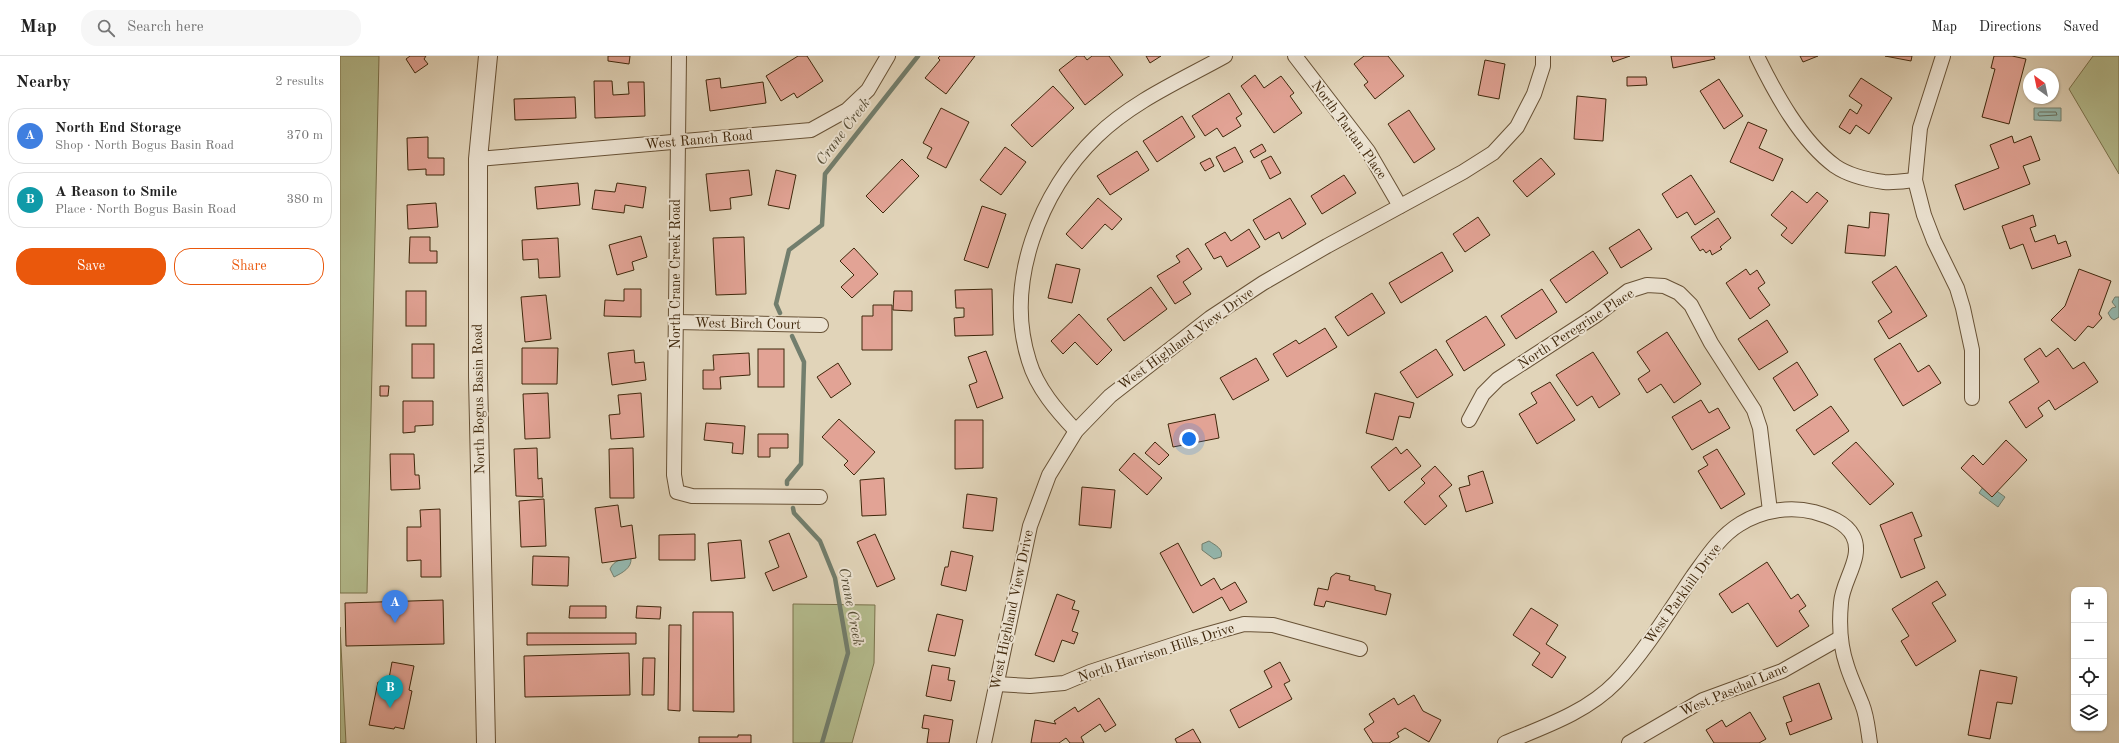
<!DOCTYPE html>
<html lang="en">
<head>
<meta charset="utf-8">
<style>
	body { margin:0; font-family:"Old Standard TT",serif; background:#f6f6f6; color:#222 }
	.controls { position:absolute; right:12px; bottom:12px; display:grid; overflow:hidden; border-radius:8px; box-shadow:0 1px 3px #0004 }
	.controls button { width:36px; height:36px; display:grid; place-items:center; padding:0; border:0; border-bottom:1px solid #e0e0e0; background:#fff; color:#222; font:20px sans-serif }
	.compass { position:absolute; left:1683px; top:12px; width:36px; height:36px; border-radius:50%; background:#fff; box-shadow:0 1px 3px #0004; rotate:327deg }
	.you { position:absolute; left:849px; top:383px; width:14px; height:14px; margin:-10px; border:3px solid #fff; border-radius:50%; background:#1a73e8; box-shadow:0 0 0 6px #1a73e833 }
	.badge { display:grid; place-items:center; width:26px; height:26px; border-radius:50%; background:#ea580c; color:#fff; font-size:13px; font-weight:700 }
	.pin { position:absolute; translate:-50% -33px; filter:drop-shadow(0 1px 2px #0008) }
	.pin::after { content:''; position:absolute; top:21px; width:14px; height:12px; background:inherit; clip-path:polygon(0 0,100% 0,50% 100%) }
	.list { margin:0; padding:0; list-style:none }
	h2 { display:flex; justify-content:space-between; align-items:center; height:52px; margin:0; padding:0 16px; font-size:17px }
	h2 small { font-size:13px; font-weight:400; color:#767676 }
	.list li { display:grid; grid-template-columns:26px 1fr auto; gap:12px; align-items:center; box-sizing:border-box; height:56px; margin:0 8px 8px; padding:0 8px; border:1px solid #e0e0e0; border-radius:16px }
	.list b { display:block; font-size:15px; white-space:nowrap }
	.list p { margin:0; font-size:13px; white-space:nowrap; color:#767676 }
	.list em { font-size:13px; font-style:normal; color:#767676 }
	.actions { display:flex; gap:8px; padding:12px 16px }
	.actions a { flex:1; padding:9px 0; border:1px solid #ea580c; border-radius:16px; text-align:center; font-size:14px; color:#ea580c }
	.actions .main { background:#ea580c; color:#fff }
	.icon { flex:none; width:22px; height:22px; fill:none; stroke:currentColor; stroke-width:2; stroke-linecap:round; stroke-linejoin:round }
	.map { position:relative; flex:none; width:1779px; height:687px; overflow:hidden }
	header { display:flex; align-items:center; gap:24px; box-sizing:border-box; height:56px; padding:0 20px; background:#fff; border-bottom:1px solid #e0e0e0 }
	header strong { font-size:19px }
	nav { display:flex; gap:22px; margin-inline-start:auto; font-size:14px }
	.search { width:280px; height:36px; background:#f6f6f6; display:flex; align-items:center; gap:10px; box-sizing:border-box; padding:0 14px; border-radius:16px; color:#767676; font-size:15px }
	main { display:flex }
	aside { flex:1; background:#fff }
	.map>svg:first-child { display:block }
</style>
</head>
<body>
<header>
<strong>Map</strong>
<div class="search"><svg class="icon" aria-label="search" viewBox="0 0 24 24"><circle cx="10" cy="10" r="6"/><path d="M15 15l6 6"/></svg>Search here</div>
<nav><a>Map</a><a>Directions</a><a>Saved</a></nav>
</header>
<main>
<aside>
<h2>Nearby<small>2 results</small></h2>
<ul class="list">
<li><span class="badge" style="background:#3f7fe0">A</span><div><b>North End Storage</b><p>Shop · North Bogus Basin Road</p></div><em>370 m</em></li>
<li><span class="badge" style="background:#0f9aa8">B</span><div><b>A Reason to Smile</b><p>Place · North Bogus Basin Road</p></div><em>380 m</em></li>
</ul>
<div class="actions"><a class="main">Save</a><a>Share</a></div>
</aside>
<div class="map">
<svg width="1779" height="687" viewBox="0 0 1779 687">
	<rect width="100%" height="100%" fill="#e1d4b9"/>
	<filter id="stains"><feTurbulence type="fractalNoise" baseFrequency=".005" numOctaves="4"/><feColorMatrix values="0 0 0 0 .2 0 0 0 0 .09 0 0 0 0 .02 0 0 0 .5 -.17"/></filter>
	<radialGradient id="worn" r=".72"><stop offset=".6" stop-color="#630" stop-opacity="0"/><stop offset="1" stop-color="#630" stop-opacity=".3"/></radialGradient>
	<g fill="#b4bc8e" stroke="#7a724c">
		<path d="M0,0H39L27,537H0Z"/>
		<path d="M1753,0H1779V118L1729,33Z"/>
		<path d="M453,548L535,549L534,607L512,687H453Z"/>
		<path d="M0,571L6,687H0Z"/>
	</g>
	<g fill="#94b8af" stroke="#727e6d">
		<path d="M1694,52H1721V65L1694,64Z"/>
		<path d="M1775,241H1779V261L1774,264L1771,262L1768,257L1772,252L1776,251L1772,246Z"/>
		<path d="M1643,431L1654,433L1665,441L1658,451L1639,437Z"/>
		<path d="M869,485C875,489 884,493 881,501L874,503L862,494V488Z"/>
		<path d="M291,502C292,512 282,517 274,521L270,513C274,504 282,503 291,502Z"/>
	</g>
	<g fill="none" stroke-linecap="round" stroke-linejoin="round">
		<path stroke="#6a705d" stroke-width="1" d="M1700,56H1716L1717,59L1699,60L1698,58Z"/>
		<g stroke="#727e6d" stroke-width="4.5">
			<path d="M440,257L436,248L449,194L482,169L485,118L578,0"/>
			<path d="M447,428V425L461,408L464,306L452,280"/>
			<path d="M453,452L454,457L480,485L495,522L508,597L482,687"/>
		</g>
	</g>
	<g fill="#e2a395" stroke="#3f270b">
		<path d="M70,0H86L84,3L88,8L75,17L66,3Z"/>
		<path d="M268,0H290L289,8L268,5Z"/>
		<path d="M458,0H467L483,25L457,42L454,37L441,45L426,20Z"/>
		<path d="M600,0H635L606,38L585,22L600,4L598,2Z"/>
		<path d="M737,0H744L747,4L752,0H769L783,19L745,49L719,14Z"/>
		<path d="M806,0H821L810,7Z"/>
		<path d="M1024,0H1048L1064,20L1035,43L1024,29L1028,26L1014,8Z"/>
		<path d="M1271,0H1290L1273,6Z"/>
		<path d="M1331,0H1374L1375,3L1333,12Z"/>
		<path d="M1460,0H1478L1463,6Z"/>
		<path d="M1545,0H1572L1571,5Z"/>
		<path d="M1654,0H1672L1686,3L1669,68L1642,61L1655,13L1651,12Z"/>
		<path d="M1145,4L1165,8L1159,43L1138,39Z"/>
		<path d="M915,19L924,32L941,20L954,37L950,40L962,57L934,77L901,30Z"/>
		<path d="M1287,21H1306L1307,29L1287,30Z"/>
		<path d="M380,22L381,32L423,26L426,47L370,55L366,24Z"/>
		<path d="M1521,22L1552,42L1529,78L1516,69L1510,78L1499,71L1510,53L1517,58L1522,49L1509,40Z"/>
		<path d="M1379,23L1403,60L1384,73L1360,35Z"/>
		<path d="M254,25H272L273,39L289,38L288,26H304L305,60L255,62Z"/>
		<path d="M713,30L734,52L692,91L671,69Z"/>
		<path d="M889,37L902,58L896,62L901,70L883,81L877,72L865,80L852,60Z"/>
		<path d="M1237,40L1266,43L1263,85L1234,83Z"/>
		<path d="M235,41L236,62L175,64L174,43Z"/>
		<path d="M601,52L629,66L606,112L587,102L592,92L583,87Z"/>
		<path d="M1069,54L1095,93L1074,107L1048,68Z"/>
		<path d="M842,60L855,81L817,106L803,85Z"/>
		<path d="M1408,66L1427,74L1419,92L1443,103L1433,125L1390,106Z"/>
		<path d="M1672,80L1674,87L1691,80L1700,104L1683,110L1690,128L1624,154L1615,129L1659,112L1650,89Z"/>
		<path d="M88,81V102H104V119H86V113L68,114L67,82Z"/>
		<path d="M922,88L926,95L914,102L910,95Z"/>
		<path d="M665,91L686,106L661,139L640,124Z"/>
		<path d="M895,91L903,106L884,116L876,101Z"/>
		<path d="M797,95L809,114L770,139L757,120Z"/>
		<path d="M931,100L941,117L930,123L921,105Z"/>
		<path d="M870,102L874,110L865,115L860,107Z"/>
		<path d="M1201,102L1215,118L1187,141L1173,125Z"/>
		<path d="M562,103L579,120L543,157L526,140Z"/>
		<path d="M409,114L412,139L390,142L391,153L370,155L366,118Z"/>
		<path d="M436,114L456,119L449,153L428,149Z"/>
		<path d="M1004,119L1016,137L982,158L971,140Z"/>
		<path d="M1351,119L1375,156L1355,169L1347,156L1337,162L1322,138Z"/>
		<path d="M238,127L240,149L197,153L195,131Z"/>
		<path d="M277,127L306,131L303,152L285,149L284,157L252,153L255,134L275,136Z"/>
		<path d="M1452,135L1467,147L1477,136L1488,145L1452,188L1441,179L1447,172L1431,159Z"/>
		<path d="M758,142L782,163L772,174L765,168L742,193L726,178Z"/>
		<path d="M950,142L966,168L942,183L939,176L925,184L913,164Z"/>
		<path d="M96,147L98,171L68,173L67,149Z"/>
		<path d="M642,150L666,158L648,212L624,204Z"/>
		<path d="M1530,156L1549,158L1545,200L1505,197L1508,169L1529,172Z"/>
		<path d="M1693,159L1696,170L1690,172L1695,186L1715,179L1718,188L1726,185L1731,200L1692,213L1683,188L1670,193L1662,170Z"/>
		<path d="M1138,161L1150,179L1125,196L1113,178Z"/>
		<path d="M1378,162L1391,182L1380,191L1382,193L1372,199L1370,194L1366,197L1363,193L1360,195L1351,181Z"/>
		<path d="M909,173L920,191L887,211L881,200L874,203L865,188L885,176L891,185Z"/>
		<path d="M1299,173L1312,193L1281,212L1269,192Z"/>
		<path d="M301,180L307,201L292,206L294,214L277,219L269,189Z"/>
		<path d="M70,181H90V195H97V207H69Z"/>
		<path d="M404,181L406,238L376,239L373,182Z"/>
		<path d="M218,182L220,221L199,222L198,203L183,204L182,184Z"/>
		<path d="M514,192L538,218L512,242L501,231L514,219L500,205Z"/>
		<path d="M848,192L862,213L843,226L851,238L835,248L817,220L840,206L836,200Z"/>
		<path d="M1253,195L1268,217L1226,247L1210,224Z"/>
		<path d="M1102,196L1113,215L1061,247L1049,227Z"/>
		<path d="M716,208L740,213L732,247L708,242Z"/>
		<path d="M1556,210L1587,260L1549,283L1538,265L1552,256L1532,226Z"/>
		<path d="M1406,213L1410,219L1417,214L1425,227L1418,232L1430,249L1410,263L1386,227Z"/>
		<path d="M1739,213L1771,225L1759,258L1762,262L1753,272L1748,270L1735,285L1711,264L1725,250Z"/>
		<path d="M811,231L827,253L784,285L767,263Z"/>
		<path d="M284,233H301V261L264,260L265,244L284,245Z"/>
		<path d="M652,233L653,279L615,280L614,262L624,261V252H616L615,234Z"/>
		<path d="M1202,233L1217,256L1176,283L1161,260Z"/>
		<rect x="66" y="235" width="20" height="35"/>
		<path d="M554,235H572V255L553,254Z"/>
		<path d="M1032,237L1045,257L1008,280L995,261Z"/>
		<path d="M206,239L211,283L185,286L181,241Z"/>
		<path d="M533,249H552V294H522V260H533Z"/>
		<path d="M739,258L772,294L757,309L735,286L723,298L711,285Z"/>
		<path d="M1146,260L1165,289L1124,315L1106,285Z"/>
		<path d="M1427,264L1448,296L1419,314L1398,283Z"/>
		<path d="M985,272L997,291L947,321L933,298L956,284L959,288Z"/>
		<path d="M1327,276L1361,328L1334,347L1321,328L1307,337L1298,323L1310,315L1297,296Z"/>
		<path d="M1560,287L1578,316L1589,309L1601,327L1563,350L1534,303Z"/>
		<rect x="72" y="288" width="22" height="34"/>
		<path d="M182,292H218L217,328H182Z"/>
		<path d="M1700,292L1706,301L1718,292L1733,313L1744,306L1758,326L1715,354L1709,344L1698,352L1703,360L1686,372L1669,346L1699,326L1684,303Z"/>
		<rect x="418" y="293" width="26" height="38"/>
		<path d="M1096,293L1113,319L1077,342L1060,316Z"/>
		<path d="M294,294L295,307L304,306L306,324L272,329L268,297Z"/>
		<path d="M646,295L663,342L637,352L629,329L637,326L628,301Z"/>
		<path d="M1253,296L1280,338L1259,352L1252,340L1237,350L1216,319Z"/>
		<path d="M409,297L410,319L380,321L381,333H363V314H374L373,299Z"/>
		<path d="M916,302L929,324L893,344L880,322Z"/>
		<path d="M1457,306L1478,339L1454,355L1433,322Z"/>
		<path d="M498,307L511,328L491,342L477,321Z"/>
		<path d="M1210,326L1235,364L1197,388L1179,358L1197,347L1191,337Z"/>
		<path d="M40,330H49L48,340H40Z"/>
		<path d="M208,337L210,382L185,383L183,338Z"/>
		<path d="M301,337L304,381L271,383L269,359L280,358L278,339Z"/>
		<path d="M1035,337L1074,347L1070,362L1059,360L1053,384L1026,377Z"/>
		<path d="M1361,344L1369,357L1378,352L1390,372L1352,394L1332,361Z"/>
		<path d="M63,345H93V369L75,370V376L63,377Z"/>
		<path d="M1491,350L1509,375L1474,399L1456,374Z"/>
		<path d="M875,358L879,382L833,391L828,368Z"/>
		<path d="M499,363L535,396L514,419L504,409L508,405L482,381Z"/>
		<path d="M615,364H643V412L615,413Z"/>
		<path d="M366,367L405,370L403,398L392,397L393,387L364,384Z"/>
		<path d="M418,378H448V392H430V401H418Z"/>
		<path d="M1666,384L1687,404L1652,441L1621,412L1633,399L1643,409Z"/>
		<path d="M815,386L829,399L819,409L805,397Z"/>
		<path d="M1516,386L1554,428L1530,449L1492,407Z"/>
		<path d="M1056,391L1061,398L1067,393L1081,410L1049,435L1031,411Z"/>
		<path d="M197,392L198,423L202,422L203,441L176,440L174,393Z"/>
		<path d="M293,392L294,442H270L269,393Z"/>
		<path d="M1377,393L1405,438L1381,453L1358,415L1368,409L1363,401Z"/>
		<path d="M794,397L822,422L807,439L779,414Z"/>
		<path d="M50,398H74L75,419H79L80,433L51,434Z"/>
		<path d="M1095,410L1112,429L1099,440L1107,450L1085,469L1064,446L1085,427L1081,423Z"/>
		<path d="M1143,415L1153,447L1126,456L1119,432L1130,429L1128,420Z"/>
		<path d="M544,422L546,459L522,460L520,424Z"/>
		<path d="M742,431L775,434L771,472L739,469Z"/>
		<path d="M627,438L657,442L653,475L623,472Z"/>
		<path d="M204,443L206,490L181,491L179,445Z"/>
		<path d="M278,449L281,471L292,469L296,502L262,507L255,452Z"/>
		<path d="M100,453L101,521H81V504L67,505V471H81L80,454Z"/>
		<path d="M1572,456L1582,480L1574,483L1585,512L1561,522L1540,469Z"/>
		<path d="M449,477L467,521L433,535L425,517L439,511L429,485Z"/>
		<path d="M355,478V504H319V479Z"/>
		<path d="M535,478L555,523L537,531L517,486Z"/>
		<path d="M401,484L405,522L371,525L368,487Z"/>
		<path d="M838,487L861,530L874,522L881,534L895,526L907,546L890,555L882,541L853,557L820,497Z"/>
		<path d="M611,495L633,500L626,535L601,529L605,511H608Z"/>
		<path d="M193,500L229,501L228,530L192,529Z"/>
		<path d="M1427,506L1451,543L1458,538L1466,550L1459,555L1469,570L1437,591L1408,547L1392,557L1379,538Z"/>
		<path d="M996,517L1010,520L1009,524L1035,530V534L1051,538L1046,559L986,545L984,551L974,549L978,532L988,534L991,521Z"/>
		<path d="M1597,525L1606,539L1592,547L1616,585L1576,610L1561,585L1569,580L1552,553Z"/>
		<path d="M717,538L735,545L732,553L739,555L732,575L738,577L734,588L722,584L714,606L695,599Z"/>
		<path d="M103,544L104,588L6,590L5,547Z"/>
		<path d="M230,550H266V562H229Z"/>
		<path d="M297,550L321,551L320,563L296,562Z"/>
		<path d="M1191,552L1218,569L1206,588L1226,601L1212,622L1192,609L1200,597L1173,579Z"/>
		<path d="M353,556H393L394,656L353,655Z"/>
		<path d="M597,558L623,564L615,600L588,595Z"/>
		<path d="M329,569H341L340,655L328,654Z"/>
		<path d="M187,577H296V588L187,589Z"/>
		<path d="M289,597L290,639L185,641L184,600Z"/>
		<path d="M303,602H315L314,639H302Z"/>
		<path d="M52,606L74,610L69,634L72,635L64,673L55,671L54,673L29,669L38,626L48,628Z"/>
		<path d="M940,606L950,625L944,628L952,643L899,672L890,654L932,631L924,615Z"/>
		<path d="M592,609L610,612L608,624L615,625L611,645L586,640Z"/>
		<path d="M1640,614L1677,621L1672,648L1657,646L1650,683L1628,679Z"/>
		<path d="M1479,627L1492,663L1450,679L1446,667L1452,665L1443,641Z"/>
		<path d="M1074,639L1083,655L1101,664L1089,686L1065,672L1057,677L1059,681L1049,687H1033L1024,673L1034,666L1029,658L1054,642L1058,649Z"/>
		<path d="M759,642L776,669L765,676L760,668L741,681L744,687H730L726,682L719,687H691L695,664L716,668L714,665L735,651L738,656Z"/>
		<path d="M1410,656L1426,683L1419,687H1374L1366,674L1382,664L1386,671Z"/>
		<path d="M584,659L613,664L609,687H587L589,673L582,672Z"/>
		<path d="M853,673L861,687H837L835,683Z"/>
		<path d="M398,679H411V687H359V681H398Z"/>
	</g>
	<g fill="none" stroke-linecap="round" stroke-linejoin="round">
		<defs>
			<g id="minor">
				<path d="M339,0L334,419L337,436L352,440L480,441"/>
				<path d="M955,0L1028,95L1060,150"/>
				<path d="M1417,0C1435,37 1461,85 1495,110C1508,119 1529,124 1544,126C1554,127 1565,125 1575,124"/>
				<path d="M1603,0L1580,72L1575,124L1584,159L1594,185L1617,232L1623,252L1632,294V342"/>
				<path d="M138,103L471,74L507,54L528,34L548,0"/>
				<path d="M336,266L481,269"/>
				<path d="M1129,364L1143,338L1158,323L1255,260L1288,235L1307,229L1324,230L1339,237L1351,249L1371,287L1414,354L1420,372L1430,455"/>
				<path d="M736,375C717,355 697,332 689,305C664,227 700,135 757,80C793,45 842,24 885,0"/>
				<path d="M657,628L690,630L724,627L750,616L854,582L904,568L933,569L1020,593"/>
				<path d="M644,687L690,470L709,419L736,375L770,340L870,262L923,227L987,190L1123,116L1153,97L1177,71L1194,38L1203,10V0"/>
				<path d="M1165,687C1203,671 1246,657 1276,626C1304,597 1330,554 1353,520C1366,502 1380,480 1400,468C1422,454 1450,450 1474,456C1488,460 1506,466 1513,480C1524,501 1502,525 1501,547C1499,568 1500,590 1507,610C1511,623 1517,635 1522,648C1527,660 1528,674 1530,687"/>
				<path d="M1289,687L1363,644L1442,615L1500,582"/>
			</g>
			<path id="tertiary" d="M146,687L138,321V103L148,0"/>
		</defs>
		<use href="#minor" stroke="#685236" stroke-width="16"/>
		<use href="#tertiary" stroke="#685236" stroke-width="20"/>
		<use href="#minor" stroke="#ece3d2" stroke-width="14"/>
		<use href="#tertiary" stroke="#ece3d2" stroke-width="18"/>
	</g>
	<g text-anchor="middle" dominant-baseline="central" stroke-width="4" stroke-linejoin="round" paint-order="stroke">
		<g font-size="14" fill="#3f270b" stroke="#ece3d2">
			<text transform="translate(1009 74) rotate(54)">North Tartan Place</text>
			<text transform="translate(359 84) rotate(-5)">West Ranch Road</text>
			<text transform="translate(336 218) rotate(-90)">North Crane Creek Road</text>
			<text transform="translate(408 268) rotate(1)">West Birch Court</text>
			<text transform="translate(1236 273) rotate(-33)">North Peregrine Place</text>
			<text transform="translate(846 283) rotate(-36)">West Highland View Drive</text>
			<text transform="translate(139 343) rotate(-91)">North Bogus Basin Road</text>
			<text transform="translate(1343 538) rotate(-54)">West Parkhill Drive</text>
			<text transform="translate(672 554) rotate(-78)">West Highland View Drive</text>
			<text transform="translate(816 597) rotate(-18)">North Harrison Hills Drive</text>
			<text transform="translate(1394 634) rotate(-23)">West Paschal Lane</text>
		</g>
		<g font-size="15" font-style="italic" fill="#544b34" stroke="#ece3d2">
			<text transform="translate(504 76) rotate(-53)">Crane Creek</text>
			<text transform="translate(510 551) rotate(79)">Crane Creek</text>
		</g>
	</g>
	<rect width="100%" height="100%" filter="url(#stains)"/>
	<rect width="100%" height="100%" fill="url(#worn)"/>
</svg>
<div class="controls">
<button>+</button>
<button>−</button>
<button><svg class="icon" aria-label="locate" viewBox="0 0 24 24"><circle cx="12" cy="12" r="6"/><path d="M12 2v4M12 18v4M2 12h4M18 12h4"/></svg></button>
<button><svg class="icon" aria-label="layers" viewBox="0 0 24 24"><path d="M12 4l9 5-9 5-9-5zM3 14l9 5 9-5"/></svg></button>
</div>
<svg class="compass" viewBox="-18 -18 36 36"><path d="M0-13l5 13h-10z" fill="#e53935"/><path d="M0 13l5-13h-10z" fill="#767676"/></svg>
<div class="you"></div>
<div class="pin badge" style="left:55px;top:567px;background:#3f7fe0">A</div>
<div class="pin badge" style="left:50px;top:652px;background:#0f9aa8">B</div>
</div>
</main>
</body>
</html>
